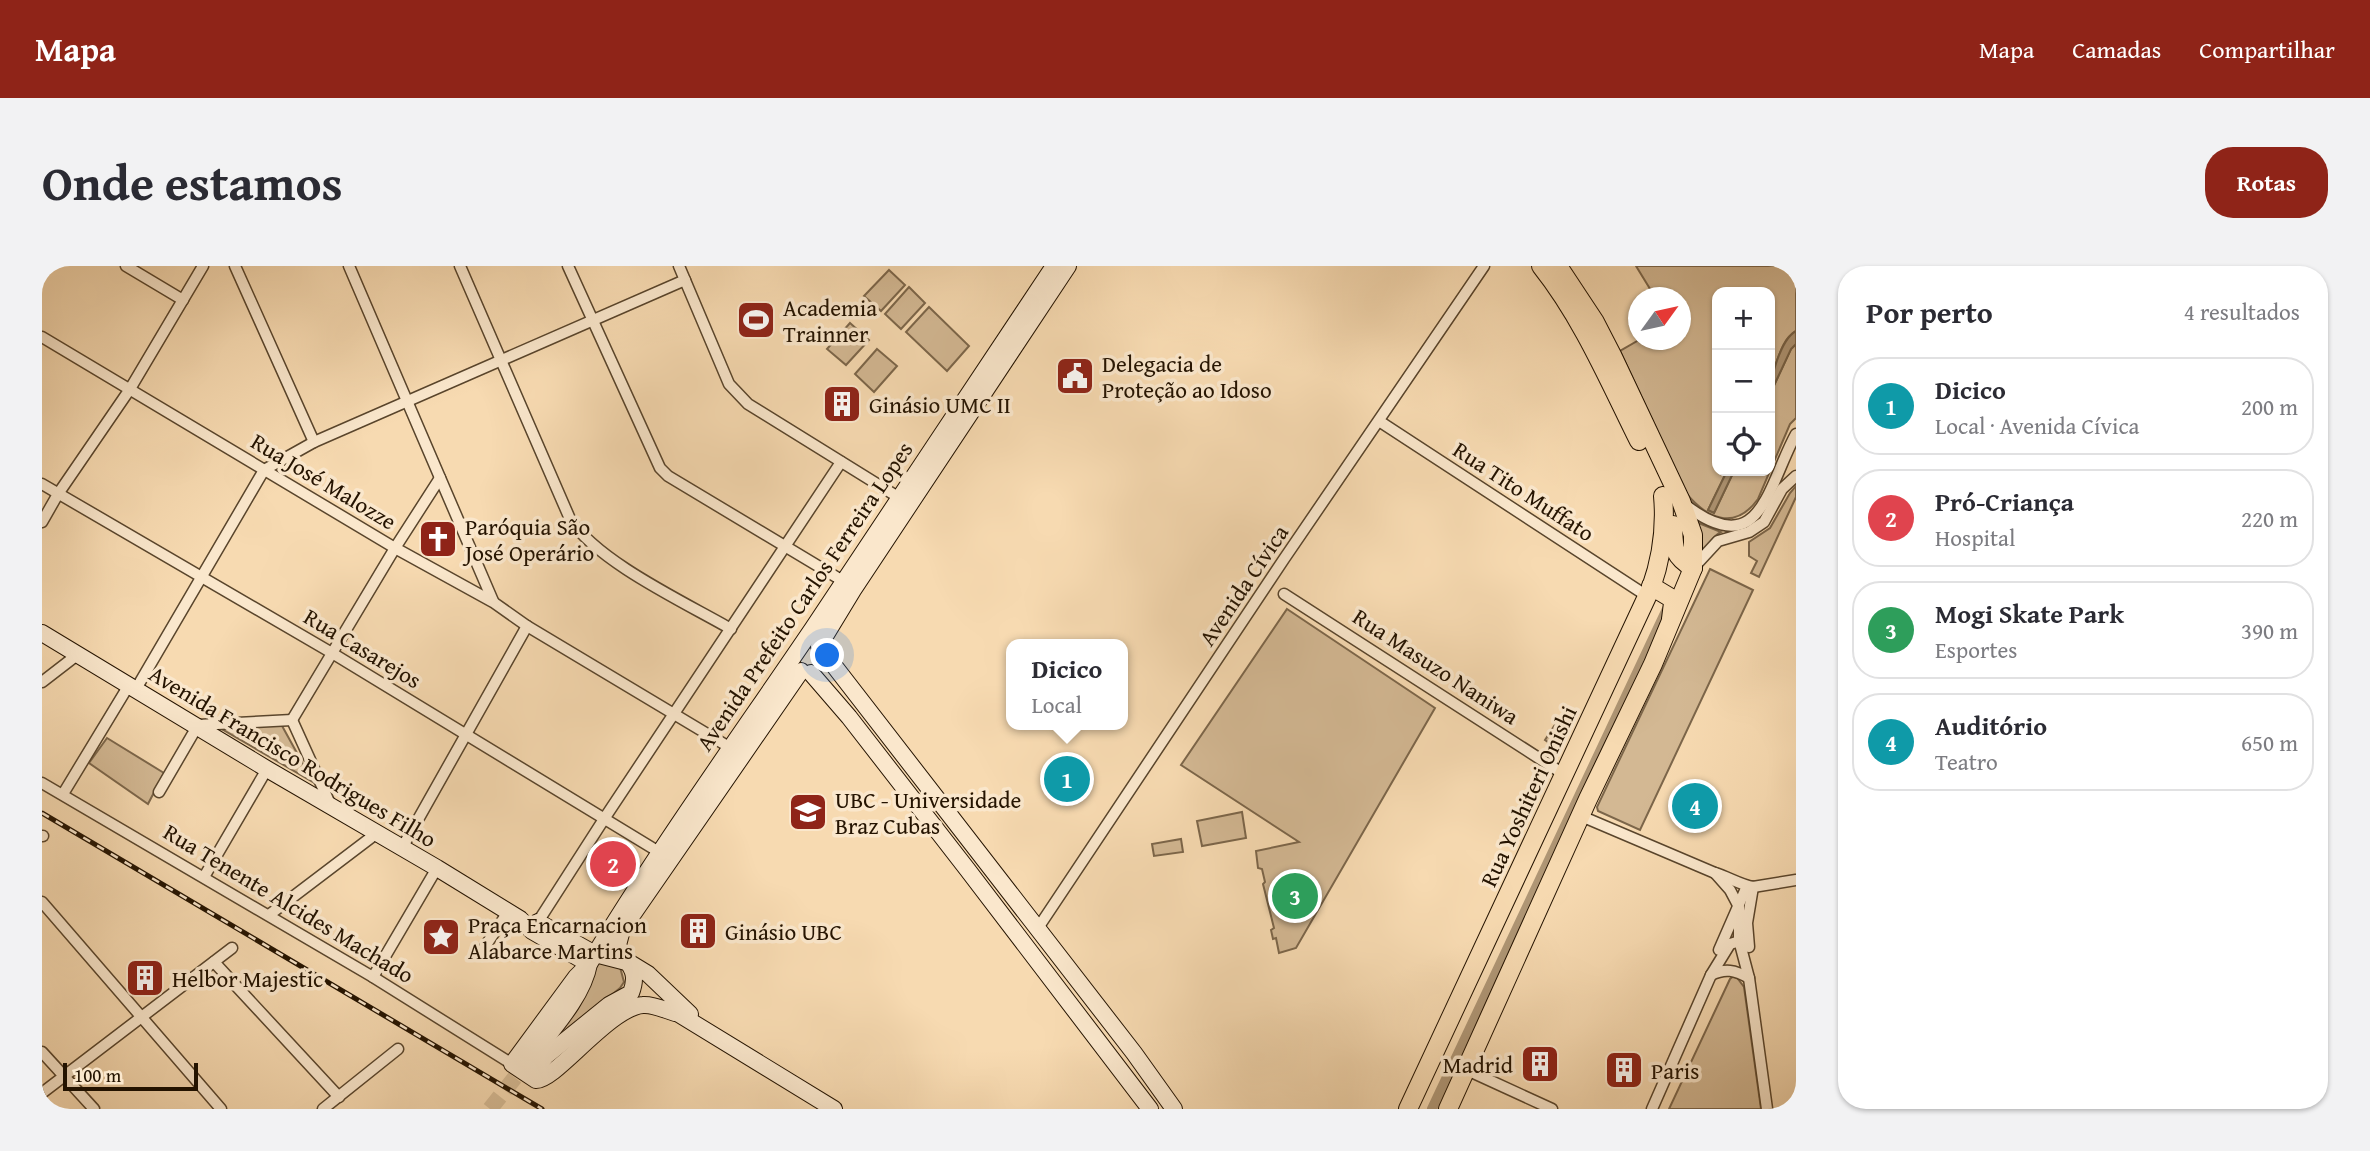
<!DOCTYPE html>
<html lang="pt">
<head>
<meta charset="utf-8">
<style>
	body { margin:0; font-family:"Gentium Book Plus",serif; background:#f2f2f3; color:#2b2b33 }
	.controls { position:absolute; right:21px; top:21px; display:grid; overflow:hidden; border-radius:14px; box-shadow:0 2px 5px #0004 }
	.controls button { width:63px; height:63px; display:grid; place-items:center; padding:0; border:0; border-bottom:2px solid #e1e1e2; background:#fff; color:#2b2b33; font:35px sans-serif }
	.compass { position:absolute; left:1586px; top:21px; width:63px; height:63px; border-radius:50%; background:#fff; box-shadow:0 2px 5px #0004; rotate:57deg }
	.scale { position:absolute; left:21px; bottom:18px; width:135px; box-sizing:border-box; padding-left:7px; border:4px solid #241300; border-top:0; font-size:19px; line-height:24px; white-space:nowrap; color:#241300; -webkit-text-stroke:5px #fae7cc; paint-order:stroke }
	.you { position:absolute; left:786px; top:390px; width:24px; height:24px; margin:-18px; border:5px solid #fff; border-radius:50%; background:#1a73e8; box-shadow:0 0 0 10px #1a73e833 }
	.badge { display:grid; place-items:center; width:46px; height:46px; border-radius:50%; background:#8f2418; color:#fff; font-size:23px; font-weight:700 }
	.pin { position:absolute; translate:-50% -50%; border:4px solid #fff; box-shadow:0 2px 7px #0006 }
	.popup { position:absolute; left:964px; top:373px; width:122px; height:91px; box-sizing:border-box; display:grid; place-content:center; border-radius:14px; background:#fff; filter:drop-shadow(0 2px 5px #0005); font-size:23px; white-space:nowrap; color:#7c7c81 }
	.popup b { font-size:26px; color:#2b2b33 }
	.popup::after { content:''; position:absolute; left:50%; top:100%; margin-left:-14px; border:14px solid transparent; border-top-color:#fff }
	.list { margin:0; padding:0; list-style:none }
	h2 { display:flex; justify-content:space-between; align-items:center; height:91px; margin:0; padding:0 28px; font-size:30px }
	h2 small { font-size:23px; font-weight:400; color:#7c7c81 }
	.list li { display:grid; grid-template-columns:46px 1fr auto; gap:21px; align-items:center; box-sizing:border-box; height:98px; margin:0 14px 14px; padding:0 14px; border:2px solid #e1e1e2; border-radius:28px }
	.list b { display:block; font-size:26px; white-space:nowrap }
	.list p { margin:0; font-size:23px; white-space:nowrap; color:#7c7c81 }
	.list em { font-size:23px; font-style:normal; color:#7c7c81 }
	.icon { flex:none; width:38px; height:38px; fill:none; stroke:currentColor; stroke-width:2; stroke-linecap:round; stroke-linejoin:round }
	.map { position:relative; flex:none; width:1754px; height:843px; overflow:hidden; border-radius:28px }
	header { display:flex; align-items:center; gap:42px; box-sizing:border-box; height:98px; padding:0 35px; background:#8f2418; color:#fff }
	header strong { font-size:33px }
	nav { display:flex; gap:38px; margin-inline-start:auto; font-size:24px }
	.intro { display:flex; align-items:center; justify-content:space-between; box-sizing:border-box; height:168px; padding:0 42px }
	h1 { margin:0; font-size:49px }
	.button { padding:18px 32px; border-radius:28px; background:#8f2418; color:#fff; font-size:24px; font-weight:700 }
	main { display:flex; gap:42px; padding:0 42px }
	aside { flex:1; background:#fff; border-radius:28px; box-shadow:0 2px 5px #0004 }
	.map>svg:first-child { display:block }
</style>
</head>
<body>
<header>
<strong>Mapa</strong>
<nav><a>Mapa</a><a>Camadas</a><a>Compartilhar</a></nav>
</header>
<div class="intro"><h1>Onde estamos</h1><a class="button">Rotas</a></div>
<main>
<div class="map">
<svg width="1754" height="843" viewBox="0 0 1754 843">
	<rect width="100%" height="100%" fill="#f7dab1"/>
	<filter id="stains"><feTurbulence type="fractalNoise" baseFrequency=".00286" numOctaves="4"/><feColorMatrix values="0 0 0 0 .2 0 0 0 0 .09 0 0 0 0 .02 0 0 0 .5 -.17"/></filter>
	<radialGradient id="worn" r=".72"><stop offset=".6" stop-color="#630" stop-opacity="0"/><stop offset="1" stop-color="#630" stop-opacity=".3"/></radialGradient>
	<g fill="#d3b893" stroke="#7c664a" stroke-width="2">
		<path d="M1594,0H1754V65C1739,73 1735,98 1728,113V26H1675V205H1685L1666,244L1672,247L1692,205H1728V128L1749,83L1754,78V152L1748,158L1716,233C1693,265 1665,253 1644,227L1578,85L1597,74H1638V32L1613,31Z"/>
		<path d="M847,4L863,19L839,45L822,30Z"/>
		<path d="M867,21L883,37L859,63L843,48Z"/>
		<path d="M887,41L927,80L905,105L864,66Z"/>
		<path d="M808,57L827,74L804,99L785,83Z"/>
		<path d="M835,83L855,100L832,126L813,108Z"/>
		<path d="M1754,220V231L1717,311L1709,307L1715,295L1707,290V276L1728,262L1748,227Z"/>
		<path d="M1654,256L1679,266C1669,271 1668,280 1660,285Z"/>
		<path d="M1668,303L1711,324L1598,564L1556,545L1555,541Z"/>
		<path d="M1245,343L1393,442L1254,682L1237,687L1234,672L1231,673L1229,664L1232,662L1221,618L1223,616L1220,603L1216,602L1214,585L1257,576L1139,499Z"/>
		<path d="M1518,451L1528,459L1513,481L1503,474Z"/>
		<path d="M239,458L271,516L178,462Z"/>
		<path d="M65,472L122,507L106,538L47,497Z"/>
		<path d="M1200,546L1204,572L1160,580L1155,555Z"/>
		<path d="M1139,573L1141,586L1112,590L1110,578Z"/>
		<path d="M557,694L578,701L582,716L578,722L496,790Z"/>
		<path d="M1693,709L1702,721L1719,843H1627L1688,713Z"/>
	</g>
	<g fill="#af9675" stroke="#776246" stroke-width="2">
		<path d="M1754,65V78L1749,83L1728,128C1728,112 1739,73 1754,65Z"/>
		<path d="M1685,205H1692L1672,247L1666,244Z"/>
	</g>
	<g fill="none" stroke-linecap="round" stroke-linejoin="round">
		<path stroke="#af9675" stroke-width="10" d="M1390,843L1625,343"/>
		<path stroke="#d7bc96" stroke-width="16" stroke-dasharray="16 8" stroke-linecap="butt" d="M448,843L486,795"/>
		<defs>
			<g id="street">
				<path d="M84,0L141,34"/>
				<path d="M193,0L272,176"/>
				<path d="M307,0L451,335"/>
				<path d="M418,0L528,253C556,296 642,336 689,363"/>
				<path d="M526,0L618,202L626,210L801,315"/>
				<path d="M637,0L687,118L706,138L856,231"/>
				<path d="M0,71L353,282L451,336L485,360L687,481"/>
				<path d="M1337,155L1605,330"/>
				<path d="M0,218L290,387L617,586"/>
				<path d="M1642,238C1719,298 1725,221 1754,168"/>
				<path d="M0,256L16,228L88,123L161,0"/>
				<path d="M1651,302L1676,275L1707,266L1722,256L1740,223L1754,210"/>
				<path d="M1242,328L1523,509"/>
				<path d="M0,416L35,389"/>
				<path d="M94,423L222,204L272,176L643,14"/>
				<path d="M250,454L353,282L398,212"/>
				<path d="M250,454L289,540"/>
				<path d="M0,517L331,711L470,798"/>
				<path d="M117,526L156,459L250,454"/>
				<path d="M21,528L87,419"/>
				<path d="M1539,550L1673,607C1686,611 1699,619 1711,621L1754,614"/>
				<path d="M0,570H1"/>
				<path d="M360,582L485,360"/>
				<path d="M1673,607L1688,624L1697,641V674L1707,712L1725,843"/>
				<path d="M162,611L225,503"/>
				<path d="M0,636L179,843"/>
				<path d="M227,649L335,567"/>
				<path d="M492,662L562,553L799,196"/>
				<path d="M996,662L1242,293L1442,0"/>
				<path d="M1707,681L1705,657L1711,621"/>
				<path d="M1677,684L1705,620"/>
				<path d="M438,688L466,646"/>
				<path d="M172,696L297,831"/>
				<path d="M1669,709C1683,702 1693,704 1707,712"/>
				<path d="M331,711L395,602"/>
				<path d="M0,786L52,843"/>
				<path d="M1425,804L1510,843"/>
				<path d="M0,827L190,682"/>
				<path d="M281,843L356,783"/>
				<path d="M1610,843L1669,709L1688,678L1701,674L1706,679"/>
			</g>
			<g id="secondary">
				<path d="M0,367L225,503L395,602L478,653L490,665L547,698L534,711L470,798L494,814C513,815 568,741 601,739C611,738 623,744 633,747"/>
				<path d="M777,380L811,324L1026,0"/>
				<path d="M783,388L1092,787L1132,843"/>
				<path d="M769,407L807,451L925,603L1108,843"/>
				<path d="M496,656L553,688L588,697L606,708L648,748"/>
				<path d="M627,742L792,843"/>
				<path d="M486,795C506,768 541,732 547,698C617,582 695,474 771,362C852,242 931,120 1012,0"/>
				<path d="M496,800L504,790L567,739L589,727C598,703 585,700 576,679L580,664L759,405"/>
			</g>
			<g id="primary">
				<path d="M1499,0C1541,53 1567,115 1597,175"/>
				<path d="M1631,259C1632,282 1630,289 1651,302"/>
				<path d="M1609,320L1629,332L1631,337L1629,353"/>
				<path d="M1366,843L1609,322C1620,291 1624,263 1621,230"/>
				<path d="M1406,843L1546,533L1611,398L1651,302V269L1639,235L1570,89L1553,56L1516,0"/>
			</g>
		</defs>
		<use href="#street" stroke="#59452c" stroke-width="13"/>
		<use href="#secondary" stroke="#241300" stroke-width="18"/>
		<use href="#primary" stroke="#241300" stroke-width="20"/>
		<use href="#street" stroke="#fae7cc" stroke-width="10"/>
		<use href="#secondary" stroke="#fae7cc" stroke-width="16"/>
		<use href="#primary" stroke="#f7dab1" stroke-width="18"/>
		<defs>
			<path id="rail" d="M0,547L500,843"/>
		</defs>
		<use href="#rail" stroke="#241300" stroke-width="5"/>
		<use href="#rail" stroke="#fae7cc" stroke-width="2.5" stroke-dasharray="8" stroke-linecap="butt"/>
	</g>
	<defs>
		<symbol id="stadium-square" viewBox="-11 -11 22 22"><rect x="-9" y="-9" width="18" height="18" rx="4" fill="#8f2418" stroke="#fae7cc"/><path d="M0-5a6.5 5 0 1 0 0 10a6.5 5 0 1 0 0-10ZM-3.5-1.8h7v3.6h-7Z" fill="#fff"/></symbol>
		<symbol id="civic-square" viewBox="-11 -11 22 22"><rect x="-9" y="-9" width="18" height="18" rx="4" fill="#8f2418" stroke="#fae7cc"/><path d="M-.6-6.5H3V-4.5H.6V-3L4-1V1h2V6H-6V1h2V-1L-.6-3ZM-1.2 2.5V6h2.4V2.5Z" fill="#fff"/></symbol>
		<symbol id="building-square" viewBox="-11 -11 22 22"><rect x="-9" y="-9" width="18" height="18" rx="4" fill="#8f2418" stroke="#fae7cc"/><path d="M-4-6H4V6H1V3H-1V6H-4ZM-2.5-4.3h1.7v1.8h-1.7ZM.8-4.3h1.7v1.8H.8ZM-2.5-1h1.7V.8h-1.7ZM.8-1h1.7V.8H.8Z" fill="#fff"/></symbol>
		<symbol id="church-square" viewBox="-11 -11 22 22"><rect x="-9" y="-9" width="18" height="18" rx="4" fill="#8f2418" stroke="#fae7cc"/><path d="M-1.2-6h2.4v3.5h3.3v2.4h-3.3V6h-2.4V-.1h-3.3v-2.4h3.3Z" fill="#fff"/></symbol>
		<symbol id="university-square" viewBox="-11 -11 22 22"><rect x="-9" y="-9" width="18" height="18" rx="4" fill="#8f2418" stroke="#fae7cc"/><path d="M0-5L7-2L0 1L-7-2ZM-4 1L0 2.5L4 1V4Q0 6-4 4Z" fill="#fff"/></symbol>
		<symbol id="sight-square" viewBox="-11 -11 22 22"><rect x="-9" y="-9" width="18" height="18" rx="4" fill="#8f2418" stroke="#fae7cc"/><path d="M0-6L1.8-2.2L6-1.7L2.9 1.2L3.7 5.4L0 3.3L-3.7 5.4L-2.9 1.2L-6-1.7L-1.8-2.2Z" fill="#fff"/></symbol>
	</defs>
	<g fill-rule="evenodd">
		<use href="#stadium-square" x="692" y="32" width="44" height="44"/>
		<use href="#civic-square" x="1011" y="88" width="44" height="44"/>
		<use href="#building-square" x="778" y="116" width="44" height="44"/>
		<use href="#church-square" x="374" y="251" width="44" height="44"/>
		<use href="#university-square" x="744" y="524" width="44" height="44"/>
		<use href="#building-square" x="634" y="643" width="44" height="44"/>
		<use href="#sight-square" x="377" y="649" width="44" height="44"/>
		<use href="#building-square" x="81" y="690" width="44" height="44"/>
		<use href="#building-square" x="1476" y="776" width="44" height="44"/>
		<use href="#building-square" x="1560" y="782" width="44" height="44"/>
	</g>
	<g text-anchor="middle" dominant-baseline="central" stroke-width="7" stroke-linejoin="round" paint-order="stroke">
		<g font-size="23" fill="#241300" stroke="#fae7cc" text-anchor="start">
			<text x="741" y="41">Academia<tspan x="741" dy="26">Trainner</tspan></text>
			<text x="1060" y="97">Delegacia de<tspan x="1060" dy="26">Proteção ao Idoso</tspan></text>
			<text x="827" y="138">Ginásio UMC II</text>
			<text x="423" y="260">Paróquia São<tspan x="423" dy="26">José Operário</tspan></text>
			<text x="793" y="533">UBC - Universidade<tspan x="793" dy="26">Braz Cubas</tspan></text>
			<text x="426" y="658">Praça Encarnacion<tspan x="426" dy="26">Alabarce Martins</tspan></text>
			<text x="683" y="665">Ginásio UBC</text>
			<text x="130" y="712">Helbor Majestic</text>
			<text x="1471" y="798" text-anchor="end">Madrid</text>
			<text x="1609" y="804">Paris</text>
		</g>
		<g font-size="23" fill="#241300" stroke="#fae7cc">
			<text transform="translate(282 215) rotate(31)">Rua José Malozze</text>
			<text transform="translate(1482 225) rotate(33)">Rua Tito Muffato</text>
			<text transform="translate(1201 319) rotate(-56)">Avenida Cívica</text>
			<text transform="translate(762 330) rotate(-56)">Avenida Prefeito Carlos Ferreira Lopes</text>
			<text transform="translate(321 382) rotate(31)">Rua Casarejos</text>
			<text transform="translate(1394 400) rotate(33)">Rua Masuzo Naniwa</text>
			<text transform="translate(251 490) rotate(31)">Avenida Francisco Rodrigues Filho</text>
			<text transform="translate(1486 530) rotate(-65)">Rua Yoshiteri Onishi</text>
			<text transform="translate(247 637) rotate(31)">Rua Tenente Alcides Machado</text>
		</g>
	</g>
	<rect width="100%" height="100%" filter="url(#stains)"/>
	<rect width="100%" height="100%" fill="url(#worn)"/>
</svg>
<div class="controls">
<button>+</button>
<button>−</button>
<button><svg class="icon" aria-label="locate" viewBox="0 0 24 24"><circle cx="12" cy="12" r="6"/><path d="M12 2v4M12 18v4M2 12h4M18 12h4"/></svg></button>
</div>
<svg class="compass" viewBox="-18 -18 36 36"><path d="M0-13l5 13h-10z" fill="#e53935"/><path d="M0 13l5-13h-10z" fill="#7c7c81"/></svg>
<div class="scale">100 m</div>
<div class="you"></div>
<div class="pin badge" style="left:1025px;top:513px;background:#0f9aa8">1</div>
<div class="popup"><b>Dicico</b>Local</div>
<div class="pin badge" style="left:571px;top:598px;background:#e0444e">2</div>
<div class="pin badge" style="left:1253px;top:630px;background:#2e9e5b">3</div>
<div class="pin badge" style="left:1653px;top:540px;background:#0f9aa8">4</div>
</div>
<aside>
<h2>Por perto<small>4 resultados</small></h2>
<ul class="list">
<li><span class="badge" style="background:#0f9aa8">1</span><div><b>Dicico</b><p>Local · Avenida Cívica</p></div><em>200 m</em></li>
<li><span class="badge" style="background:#e0444e">2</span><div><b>Pró-Criança</b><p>Hospital</p></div><em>220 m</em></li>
<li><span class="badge" style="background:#2e9e5b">3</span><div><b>Mogi Skate Park</b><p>Esportes</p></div><em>390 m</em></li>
<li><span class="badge" style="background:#0f9aa8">4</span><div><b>Auditório</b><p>Teatro</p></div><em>650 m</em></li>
</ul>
</aside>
</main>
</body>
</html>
